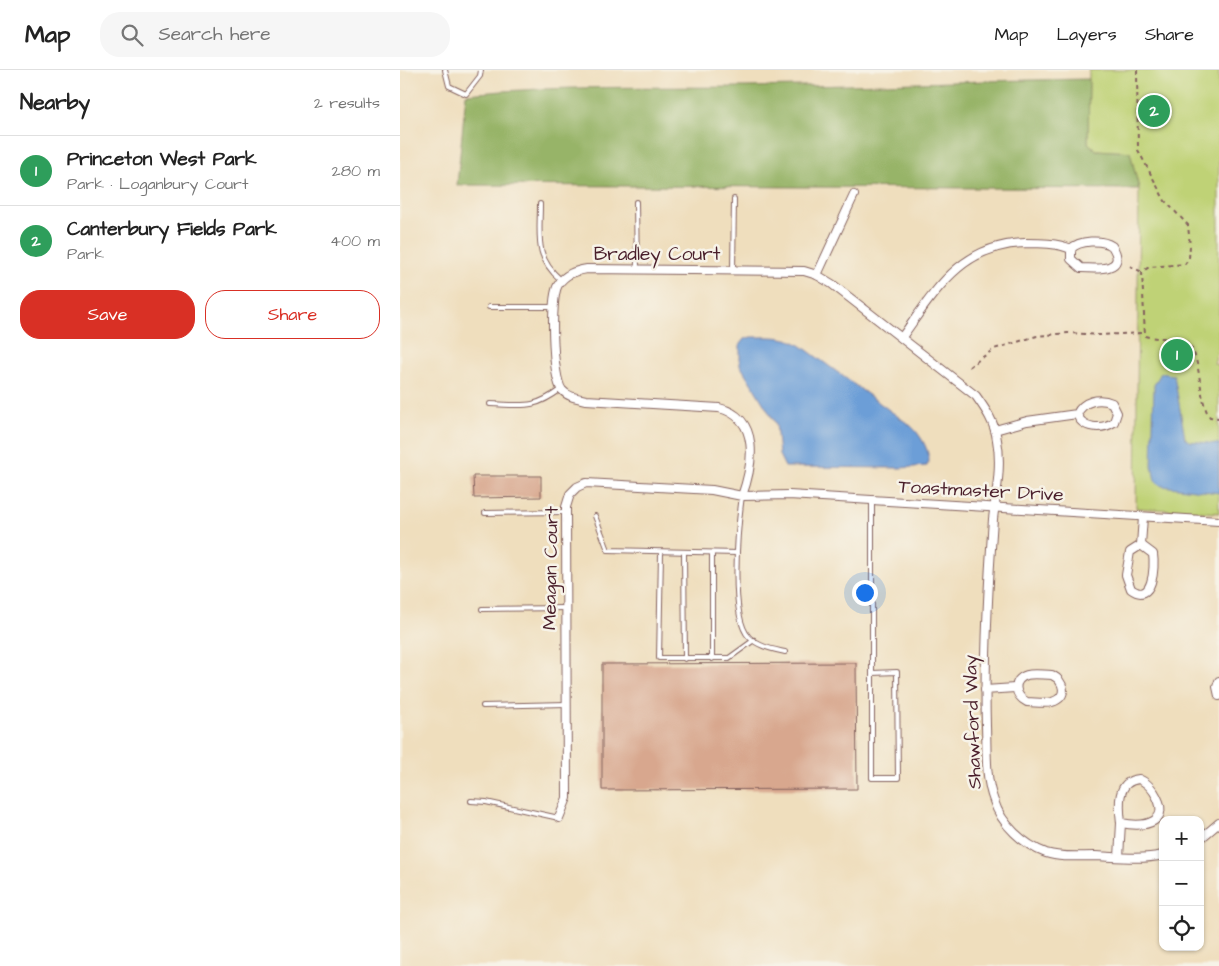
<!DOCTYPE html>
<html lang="en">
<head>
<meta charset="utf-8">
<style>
	body { margin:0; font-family:"Architects Daughter",sans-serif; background:#f6f6f6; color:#222 }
	.controls { position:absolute; right:15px; bottom:15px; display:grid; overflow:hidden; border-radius:10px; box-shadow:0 1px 4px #0004 }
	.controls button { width:45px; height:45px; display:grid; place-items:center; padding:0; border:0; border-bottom:1px solid #e0e0e0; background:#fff; color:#222; font:25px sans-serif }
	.you { position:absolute; left:464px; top:522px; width:18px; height:18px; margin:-12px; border:4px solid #fff; border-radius:50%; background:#1a73e8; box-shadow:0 0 0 8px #1a73e833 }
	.badge { display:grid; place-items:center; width:32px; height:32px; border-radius:50%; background:#d93025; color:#fff; font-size:16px; font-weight:700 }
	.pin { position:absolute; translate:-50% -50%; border:2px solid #fff; box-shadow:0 1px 5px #0006 }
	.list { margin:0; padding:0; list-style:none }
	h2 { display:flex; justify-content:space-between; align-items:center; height:65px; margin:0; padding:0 20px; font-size:21px }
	h2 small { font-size:16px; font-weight:400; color:#767676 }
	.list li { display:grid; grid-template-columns:32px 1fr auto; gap:15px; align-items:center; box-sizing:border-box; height:70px; padding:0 20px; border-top:1px solid #e0e0e0 }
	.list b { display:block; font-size:19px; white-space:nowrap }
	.list p { margin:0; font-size:16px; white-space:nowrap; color:#767676 }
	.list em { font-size:16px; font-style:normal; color:#767676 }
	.actions { display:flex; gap:10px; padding:15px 20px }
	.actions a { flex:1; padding:11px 0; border:1px solid #d93025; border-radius:20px; text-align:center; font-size:18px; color:#d93025 }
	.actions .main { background:#d93025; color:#fff }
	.icon { flex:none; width:28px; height:28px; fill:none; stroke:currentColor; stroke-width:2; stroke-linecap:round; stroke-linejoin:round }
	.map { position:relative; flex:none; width:819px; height:896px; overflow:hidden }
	header { display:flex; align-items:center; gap:30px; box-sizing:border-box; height:70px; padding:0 25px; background:#fff; border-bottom:1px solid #e0e0e0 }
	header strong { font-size:24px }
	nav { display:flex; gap:28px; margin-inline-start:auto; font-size:18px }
	.search { width:350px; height:45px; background:#f6f6f6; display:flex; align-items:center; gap:12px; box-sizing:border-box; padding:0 18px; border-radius:20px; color:#767676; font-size:19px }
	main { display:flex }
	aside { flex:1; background:#fff }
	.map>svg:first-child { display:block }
</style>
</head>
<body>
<header>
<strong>Map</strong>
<div class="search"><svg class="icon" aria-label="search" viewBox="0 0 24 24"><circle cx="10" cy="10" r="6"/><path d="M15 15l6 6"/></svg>Search here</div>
<nav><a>Map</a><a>Layers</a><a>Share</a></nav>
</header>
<main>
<aside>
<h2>Nearby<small>2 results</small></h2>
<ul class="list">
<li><span class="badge" style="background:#2e9e5b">1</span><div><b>Princeton West Park</b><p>Park · Loganbury Court</p></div><em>280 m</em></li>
<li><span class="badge" style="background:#2e9e5b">2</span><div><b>Canterbury Fields Park</b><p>Park</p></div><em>400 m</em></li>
</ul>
<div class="actions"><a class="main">Save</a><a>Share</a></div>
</aside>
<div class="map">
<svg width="819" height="896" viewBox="0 0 819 896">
	<rect width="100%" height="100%" fill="#f7f3e8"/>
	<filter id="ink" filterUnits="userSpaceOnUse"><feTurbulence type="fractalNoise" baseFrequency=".02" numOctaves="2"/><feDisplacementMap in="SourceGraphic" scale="10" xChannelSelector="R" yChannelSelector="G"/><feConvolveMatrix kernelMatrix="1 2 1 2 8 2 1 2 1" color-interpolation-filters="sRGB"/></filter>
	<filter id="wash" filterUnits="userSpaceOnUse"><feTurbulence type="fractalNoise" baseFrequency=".0096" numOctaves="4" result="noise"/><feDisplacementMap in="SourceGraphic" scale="20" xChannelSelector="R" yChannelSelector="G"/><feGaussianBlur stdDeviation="1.12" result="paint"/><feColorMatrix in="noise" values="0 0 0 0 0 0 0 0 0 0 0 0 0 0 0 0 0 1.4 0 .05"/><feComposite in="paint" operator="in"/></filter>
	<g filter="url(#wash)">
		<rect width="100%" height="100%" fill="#efdebd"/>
		<path fill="#bfd276" stroke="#847850" d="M689,0H819V275L814,294L819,295V443L736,438L739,119L730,82L696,80L688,73Z"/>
		<path fill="#97b467" stroke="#706a49" d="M689,9L688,73L696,80L730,82L739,119L57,115L66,24C159,15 252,18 345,17C460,16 574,10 689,9Z"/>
		<g fill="#6c9ed7" stroke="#5b5e81">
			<path d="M351,267C370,267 387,265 403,277L511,356C520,364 533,384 527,396L500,398L385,397L379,385L376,354L340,295V274L344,269Z"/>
			<path d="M761,303L774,305L785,368L789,371L819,374V423L762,416L755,411L752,396L754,315Z"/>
		</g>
		<g id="blocks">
			<g fill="#d8a78e">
				<path d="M73,406H141V427L74,428Z"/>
				<path d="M456,593L457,719L202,720V594Z"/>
			</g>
		</g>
	</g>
	<g filter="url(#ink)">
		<use href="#blocks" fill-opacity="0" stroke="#84625e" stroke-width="1"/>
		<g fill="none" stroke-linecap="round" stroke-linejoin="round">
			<defs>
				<g id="lane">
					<path d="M45,0L49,16L66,24L80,6L81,0"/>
					<path d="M236,132L237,200"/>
					<path d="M140,134C140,166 134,187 161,210"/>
					<path d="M333,200L334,129"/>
					<path d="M89,237H154"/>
					<path d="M90,334C123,335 133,340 161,319"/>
					<path d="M342,426C338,455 329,547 349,567C359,577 372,579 385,582"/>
					<path d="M472,431V708H498L497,602L472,603"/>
					<path d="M85,443L166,442"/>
					<path d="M195,446L208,480L337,483"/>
					<path d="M261,483L259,588H329L354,570"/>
					<path d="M284,483L285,589"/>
					<path d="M312,483V589"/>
					<path d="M82,539L166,538"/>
					<path d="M83,636L167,634"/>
					<path d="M71,731L86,732L159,748"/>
				</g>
				<g id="street">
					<path d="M417,205L454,125"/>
					<path d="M502,267C536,220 561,175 625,173C640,173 657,173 671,179C679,170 702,169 712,176C729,202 695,199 681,198L671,189V179"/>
					<path d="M595,360L627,351L677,344C683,331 699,327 712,333L717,343L714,352C702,360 682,359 677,344"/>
					<path d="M342,426C353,395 361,348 319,338L186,330C177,328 168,327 162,320C152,307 150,228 158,215C165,204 175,201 187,199L404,201L417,205L432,214L576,326C586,340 595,353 597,370C602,396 596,423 593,449C588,518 584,587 586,656C587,681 585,708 594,731C601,754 624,775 646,783C661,788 679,786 695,786C717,787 741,790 763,785"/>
					<path d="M741,475L753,484C755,497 753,535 731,519L726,505L730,482Z"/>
					<path d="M741,475L743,447"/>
					<path d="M652,605C664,611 669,627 652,632C644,634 635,632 627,632C615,626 611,610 627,605C634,603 644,605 652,605Z"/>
					<path d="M819,611L817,617L819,626"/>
					<path d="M585,620L615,618"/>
					<path d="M739,709C746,712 750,716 754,722C773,752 746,758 721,753C719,736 716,711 739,709Z"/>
					<path d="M159,748L167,728L166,437L170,424L177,417L186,413L312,420L342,426L389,425L819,451"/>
					<path d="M800,769L819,753"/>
					<path d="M719,787L721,753"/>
				</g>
			</defs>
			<use href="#lane" stroke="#84625e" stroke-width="6"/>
			<use href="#street" stroke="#84625e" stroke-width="10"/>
			<g stroke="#84625e" stroke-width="2" stroke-dasharray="4 4" stroke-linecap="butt">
				<path d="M737,0L738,80L765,131L788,155L790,176L789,188L785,194L749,197L742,202"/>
				<path d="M730,196L742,202"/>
				<path d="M742,202L745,266C758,270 773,266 784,271C803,279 797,331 810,347L819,348"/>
				<path d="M569,297L594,279L637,266L668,263L699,265L743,263"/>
			</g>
			<use href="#lane" stroke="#fff" stroke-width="4"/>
			<use href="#street" stroke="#fff" stroke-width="8"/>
		</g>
	</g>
	<g text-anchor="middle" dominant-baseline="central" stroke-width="5" stroke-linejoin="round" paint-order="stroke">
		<g font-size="19" fill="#4a1f2b" stroke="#f7f3e8">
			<text x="257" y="184">Bradley Court</text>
			<text transform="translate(581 421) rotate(3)">Toastmaster Drive</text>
			<text transform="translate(151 498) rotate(-89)">Meagan Court</text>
			<text transform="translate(573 652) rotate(-92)">Shawford Way</text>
		</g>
	</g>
</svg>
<div class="controls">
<button>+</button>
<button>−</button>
<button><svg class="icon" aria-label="locate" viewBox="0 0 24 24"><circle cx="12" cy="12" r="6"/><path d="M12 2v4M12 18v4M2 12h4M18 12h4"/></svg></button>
</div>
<div class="you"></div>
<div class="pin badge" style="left:777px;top:285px;background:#2e9e5b">1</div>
<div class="pin badge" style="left:754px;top:41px;background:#2e9e5b">2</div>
</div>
</main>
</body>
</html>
